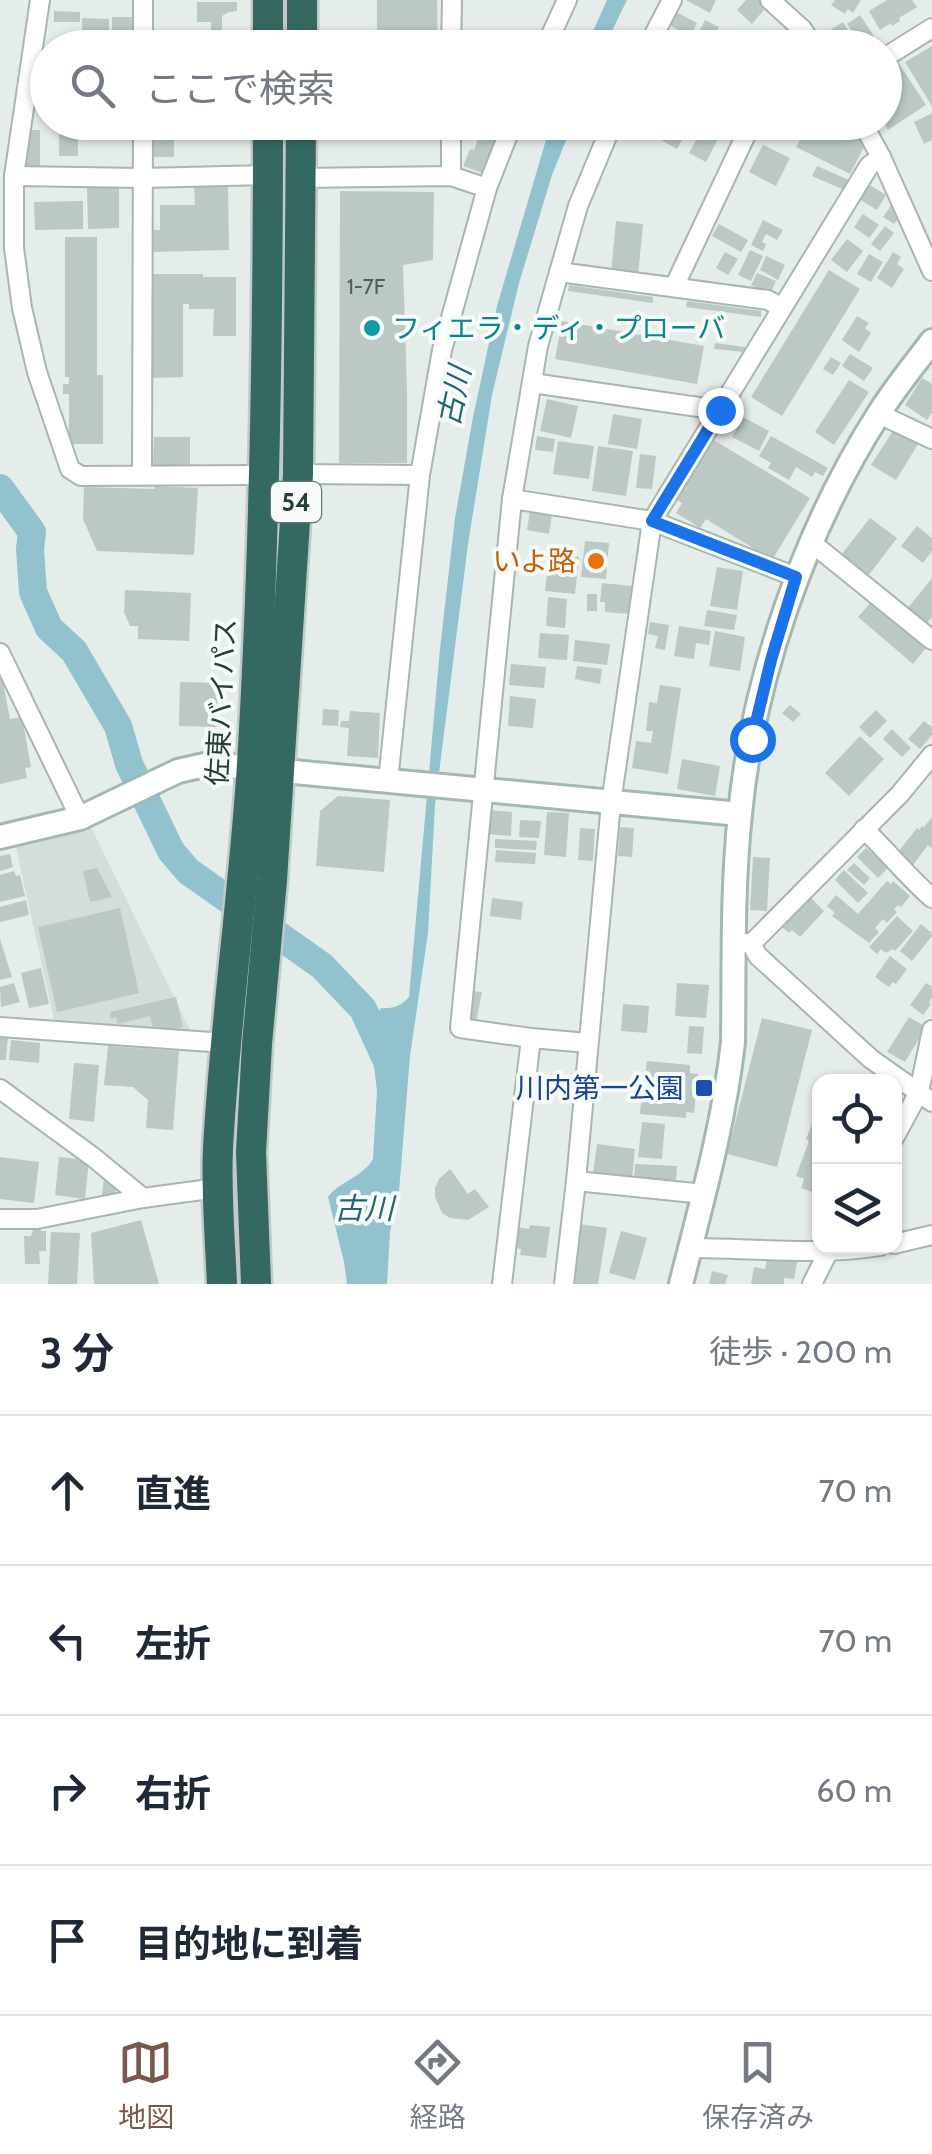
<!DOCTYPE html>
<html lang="ja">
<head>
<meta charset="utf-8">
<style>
	body { margin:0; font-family:Cabin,"Noto Sans JP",sans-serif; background:#f2f2f3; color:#1f2937 }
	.controls { position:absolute; right:30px; bottom:30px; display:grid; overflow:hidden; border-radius:20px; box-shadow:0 2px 8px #0004 }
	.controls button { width:90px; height:90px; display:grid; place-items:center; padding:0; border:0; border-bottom:2px solid #e0e1e3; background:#fff; color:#1f2937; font:50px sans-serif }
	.stop { position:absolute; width:30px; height:30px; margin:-22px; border:8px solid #1a73e8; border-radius:50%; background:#fff }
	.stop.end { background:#1a73e8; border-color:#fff; box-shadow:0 2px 10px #0008 }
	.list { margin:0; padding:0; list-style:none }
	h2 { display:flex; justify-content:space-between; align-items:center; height:130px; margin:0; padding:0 40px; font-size:42px }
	h2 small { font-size:32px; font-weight:400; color:#747a83 }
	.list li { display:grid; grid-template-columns:65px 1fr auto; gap:30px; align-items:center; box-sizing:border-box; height:150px; padding:0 40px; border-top:2px solid #e0e1e3 }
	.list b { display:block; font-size:38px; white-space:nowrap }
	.list em { font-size:32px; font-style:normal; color:#747a83 }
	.icon { flex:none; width:55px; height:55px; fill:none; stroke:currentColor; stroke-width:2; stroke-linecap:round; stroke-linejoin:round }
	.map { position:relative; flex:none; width:932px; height:1284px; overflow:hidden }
	.search { position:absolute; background:#fff; box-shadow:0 2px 8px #0004; left:30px; right:30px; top:30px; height:110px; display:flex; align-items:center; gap:25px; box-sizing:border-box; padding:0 35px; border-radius:55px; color:#747a83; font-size:38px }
	.sheet { height:730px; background:#fff }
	nav { display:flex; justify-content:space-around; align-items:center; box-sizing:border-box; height:140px; border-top:2px solid #e0e1e3; background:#fff; font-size:28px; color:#747a83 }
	nav a { display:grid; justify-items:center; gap:5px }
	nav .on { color:#7a564d }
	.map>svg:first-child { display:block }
</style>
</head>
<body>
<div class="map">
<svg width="932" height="1284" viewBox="0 0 932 1284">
	<rect width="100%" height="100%" fill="#e5edea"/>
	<path fill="#d3ddd9" d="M89,823L192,1034L55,1024L15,843Z"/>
	<g fill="#91c2ce">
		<path d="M607,0H627L604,47H586Z"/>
		<path d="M554,123H573L552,175L519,283L492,395L468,544L435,805L428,933L410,1056L399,1192L390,1232L387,1284H347L344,1262L328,1197C340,1181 363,1177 373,1159L377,1091L374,1066L364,1034L381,1008C393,1009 401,1006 409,997L440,649L455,518L473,417L497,306L546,140Z"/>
	</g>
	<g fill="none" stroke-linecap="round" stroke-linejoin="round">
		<path stroke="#91c2ce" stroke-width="28" d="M0,488L32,532L30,549L33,592L49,628L74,651L118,726L129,764L171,851L188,871L322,966L363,1009L385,1057"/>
	</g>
	<g fill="#bbc8c3">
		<path d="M377,0H437L438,48H377Z"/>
		<path d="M686,0H716L710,13Z"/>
		<path d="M746,0H762L768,5L752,24L737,10Z"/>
		<path d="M835,0H861L853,13L848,9L845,14L831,5Z"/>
		<path d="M887,0H912L917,7L899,18L900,21L892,26L891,23L880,30L869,11Z"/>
		<path d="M197,2H237V11L229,12L222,16V32H237V48H195V32L211,33V22H197Z"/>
		<path d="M54,11L80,12V22H54Z"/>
		<path d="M676,12L697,23L690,36L669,25Z"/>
		<path d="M860,15L874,36L861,44L847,24Z"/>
		<rect x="112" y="17" width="21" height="14"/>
		<path d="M82,18L109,19V48H82Z"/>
		<path d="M705,20L719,27L709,48H695L692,46Z"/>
		<path d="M843,22L852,36L834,48H828L821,36Z"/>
		<path d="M932,46V106L905,62Z"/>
		<path d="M898,62L926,105L888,130L883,122L884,107L891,103L887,97L891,94L884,84V70Z"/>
		<path d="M932,113V140L924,144L914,122Z"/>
		<path d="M484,122H504L485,174L463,166L470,149L474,150Z"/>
		<path d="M624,122H647L638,139L620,130Z"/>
		<path d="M667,122H682L689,127L677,149L659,139Z"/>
		<path d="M809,122H825L866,143L850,174L796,147Z"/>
		<rect x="150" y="126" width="24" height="31"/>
		<rect x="59" y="129" width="19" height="27"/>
		<path d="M702,129L719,137L706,162L689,153Z"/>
		<rect x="26" y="130" width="14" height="37"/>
		<path d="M763,145L790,158L776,186L749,172Z"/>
		<path d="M817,166L849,180L844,190L812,176Z"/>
		<path d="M868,184L886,195L877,210L859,199Z"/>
		<path d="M119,185V228L88,229L87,186Z"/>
		<path d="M194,187H228L229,250L151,252L150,230H160V205H195Z"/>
		<path d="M340,191L434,192L433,260L403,265L407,390V463H339Z"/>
		<path d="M83,201V229L35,230L34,202Z"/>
		<path d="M892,204L903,212L894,224L883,217Z"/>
		<path d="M863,214L879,225L869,238L854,227Z"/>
		<path d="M763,220L783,230L777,240L766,234L762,242L766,244L763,251L751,245Z"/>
		<path d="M616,221L643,224L638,276L611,273Z"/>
		<path d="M719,224L748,240L741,252L712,236Z"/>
		<path d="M885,226L894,233L880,251L871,244Z"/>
		<path d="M65,237H97V375H103V444H69V394H63V384H69V377H65Z"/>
		<path d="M847,239L863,251L847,272L831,260Z"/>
		<path d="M750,250L763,256L751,281L738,275Z"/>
		<path d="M725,252L738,259L728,275L716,268Z"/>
		<path d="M893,252L901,257L897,264L904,269L892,288L877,278Z"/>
		<path d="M869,254L883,262L871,282L857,274Z"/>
		<path d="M766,256L785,265L778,280L760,270Z"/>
		<path d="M829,270L860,289L782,416L751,397Z"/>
		<path d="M757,273L776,281L770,294L751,285Z"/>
		<path d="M150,274H203V277H236V336H213L214,309H189V304H183V377L150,378Z"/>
		<path d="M569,285L653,297V303L568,291Z"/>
		<path d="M687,301L761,311V317L686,307Z"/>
		<path d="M857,316L869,323L865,328L871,333L859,352L842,340Z"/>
		<path d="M562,321L704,346L697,384L555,359Z"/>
		<path d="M715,343L745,347L744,352L714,349Z"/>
		<path d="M850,354L873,368L864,381L842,366Z"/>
		<path d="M831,357L841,363L833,375L823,369Z"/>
		<path d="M922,378L932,384V412L927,420L905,405Z"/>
		<path d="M849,380L869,392L834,445L815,432Z"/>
		<path d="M547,399L578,406L571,438L540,431Z"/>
		<path d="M613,414L642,419L637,449L608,444Z"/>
		<path d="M743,417L769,431L759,451L732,437Z"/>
		<path d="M896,426L920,441L896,480L871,465Z"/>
		<path d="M537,436L555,439L553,452L535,450Z"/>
		<path d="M771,436L828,468L823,476L815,472L812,477L796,467L789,480L768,468L771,463L759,456Z"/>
		<path d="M154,437H190V466H153Z"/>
		<path d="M712,439L810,498L772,560L706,519L700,528L676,513L682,503L675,499Z"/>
		<path d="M558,441L594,446L589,479L553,474Z"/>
		<path d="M598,446L633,451L626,496L592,491Z"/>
		<path d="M640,454L656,456L652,489L636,488Z"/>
		<path d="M154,486L198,488L194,555L97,551L83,519L84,487L155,489Z"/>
		<path d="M531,504L553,508L549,534L527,530Z"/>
		<path d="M870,518L897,538L868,576L841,555Z"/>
		<path d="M917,526L932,538V551L923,563L901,546Z"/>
		<path d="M585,541L609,543L606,579L581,577Z"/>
		<path d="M549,554L579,557L575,594L545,591Z"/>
		<path d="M717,567L743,571L737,610L710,606Z"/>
		<path d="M932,578V617L926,624L907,609Z"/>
		<path d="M602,583L632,586L630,614L605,612V602H600Z"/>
		<path d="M125,590L191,593L189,641L138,639V626H130L124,612Z"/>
		<rect x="587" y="594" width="10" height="17"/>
		<path d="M548,597L567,599L565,628L546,626Z"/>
		<path d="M873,600L927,647L913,664L858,617Z"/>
		<path d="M707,610L737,615L734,630L704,626Z"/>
		<path d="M650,622L669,625L665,650L655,648L658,636L648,634Z"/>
		<path d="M679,626L711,631L709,645L696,643L694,659L674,656Z"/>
		<path d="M715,631L745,637L740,671L709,666Z"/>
		<path d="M540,633L569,635L567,660L538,658Z"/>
		<path d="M575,640L610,644L607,665L573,661Z"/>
		<path d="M511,664L546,667L544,688L509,685Z"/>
		<path d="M577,666L602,669L600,684L575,679Z"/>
		<path d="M0,677H2L10,719L22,717L31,767L25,768L27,778L0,784Z"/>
		<path d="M180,682L218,683L217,727L179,726Z"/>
		<path d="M660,685L681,688L668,774L632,768L636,741L651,743L653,731H646L649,702L657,703Z"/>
		<path d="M510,696L536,699L533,728L508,726Z"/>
		<path d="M790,705L801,714L793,722L782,713Z"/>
		<path d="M323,709L339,710L338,726L322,725Z"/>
		<path d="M876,710L887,721L870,738L859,727Z"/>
		<path d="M350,711L380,713L378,758L347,756L349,728L340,727L341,721H349Z"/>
		<path d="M924,721L932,727V735L920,749L908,739Z"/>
		<path d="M892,729L911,748L902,757L883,739Z"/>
		<path d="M860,736L884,759L849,796L825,773Z"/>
		<path d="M682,759L720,766L715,796L677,789Z"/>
		<path d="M338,796L390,800L384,872L316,866L320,811Z"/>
		<path d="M488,810L512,812L511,836L486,834Z"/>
		<path d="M547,812L569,813L566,857L544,855Z"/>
		<path d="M932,817V848L928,845L913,865L898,852L917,828L919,830L922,826L924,827Z"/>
		<path d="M520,820L541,821L539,838L519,837Z"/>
		<path d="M620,827L634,828L632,857L618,856Z"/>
		<path d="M580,828L595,829L593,861L578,860Z"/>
		<path d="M495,839L537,841L536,850L495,848Z"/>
		<path d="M866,848L889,867L878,878L857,857Z"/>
		<path d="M496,850L536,853L535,864L495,862Z"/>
		<path d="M10,854L13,867L0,871V856Z"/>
		<path d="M753,857L770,858L767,911L750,910Z"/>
		<path d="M854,863L870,878L864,885L847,870Z"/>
		<path d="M97,868L112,897L90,902L83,871Z"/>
		<path d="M844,870L868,893L858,903L835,880Z"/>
		<path d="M14,871L16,876L20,875L25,896L0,902V875Z"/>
		<path d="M887,881L891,884L893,881L910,896L901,907L898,905L894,909L897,912L887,923L883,919L875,928L879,932L869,943L832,916L835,913L827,906L836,895L858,914Z"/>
		<path d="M808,895L824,911L800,937L792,930L789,933L780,925Z"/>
		<path d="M492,898L523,902L521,920L490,916Z"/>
		<path d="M26,900L29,915L0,922V907Z"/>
		<path d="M120,908L139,993L57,1012L38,927Z"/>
		<path d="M897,916L913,931L895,951L893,949L886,953L881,949L877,954L869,947Z"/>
		<path d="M921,924L932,933V936L912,961L900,951Z"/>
		<path d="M0,939L12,977L0,980Z"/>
		<path d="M890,956L907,969L896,984L893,982L889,987L875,977Z"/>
		<path d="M41,968L49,1004L29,1008L21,973Z"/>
		<path d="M14,983L20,1002L1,1007L0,987Z"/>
		<path d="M677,983L709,985L706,1018L675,1016Z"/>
		<path d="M926,983L932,987V997L929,1002L931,1004L923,1015L910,1005Z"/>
		<path d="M471,991L482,992L476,1023L466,1022Z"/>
		<path d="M176,997L183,1027L170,1030L153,1028L150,1016L118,1024L116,1017L111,1019L110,1012Z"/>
		<path d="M623,1004L649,1006L647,1033L621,1031Z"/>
		<path d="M909,1017L926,1027L905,1062L887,1052Z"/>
		<path d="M762,1018L812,1030L777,1167L727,1154Z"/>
		<path d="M689,1026L704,1027L702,1054L687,1053Z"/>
		<path d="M0,1035L8,1036L6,1060H0Z"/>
		<path d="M11,1040L40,1043L39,1063L9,1060Z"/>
		<path d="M108,1046L179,1051L173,1130L146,1128L148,1100L133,1087L104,1085Z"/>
		<path d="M647,1061L690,1065V1073L698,1074L694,1113L686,1112V1118L640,1114L642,1092L649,1093L651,1077H645Z"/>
		<path d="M74,1063L99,1065L94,1122L69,1119Z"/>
		<path d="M642,1122L665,1124L662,1159L638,1157Z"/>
		<path d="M812,1124L820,1127V1185L815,1184L812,1192L801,1188L804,1179L796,1176L809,1141L806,1139Z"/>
		<path d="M597,1144L635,1149L632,1178L593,1174Z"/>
		<path d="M0,1157L39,1162L34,1203L0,1199Z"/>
		<path d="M59,1157L89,1160L85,1199L55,1195Z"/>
		<path d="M635,1164L677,1166L676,1182L634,1180Z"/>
		<path d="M450,1169L468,1194L475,1189L489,1207L468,1220L450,1218L442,1213L435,1197V1188L439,1179Z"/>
		<path d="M104,1178L117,1180L115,1196L102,1195Z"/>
		<path d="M141,1220L159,1284H94L91,1233Z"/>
		<path d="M579,1224L607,1228L598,1284H569Z"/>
		<path d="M530,1225L550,1227L546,1258L520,1255L521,1249L515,1248L517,1227L529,1229Z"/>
		<path d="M34,1227H41V1231H46V1251H39L40,1264H25L24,1236H31Z"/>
		<path d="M621,1231L647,1238L635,1280L609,1273Z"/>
		<path d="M51,1232L80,1233L77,1284H48Z"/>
		<path d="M768,1254L798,1258L794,1279L784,1278V1284H751L754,1267L765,1269Z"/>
		<path d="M712,1271L728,1275L725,1284H709Z"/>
	</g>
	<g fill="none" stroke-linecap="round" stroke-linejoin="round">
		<defs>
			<g id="street">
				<path d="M40,0L14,176V248L22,308L37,372L70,469L81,476L265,475"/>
				<path d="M143,0V48"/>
				<path d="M770,0L802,29L815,48"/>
				<path d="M451,48L452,0"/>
				<path d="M545,48L567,0"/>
				<path d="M647,48L672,0"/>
				<path d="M787,48L802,29"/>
				<path d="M884,58L932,28"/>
				<path d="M862,122L881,157L932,271"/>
				<path d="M14,176L143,178L268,175"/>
				<path d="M451,176V122"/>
				<path d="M301,178L451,176L487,188"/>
				<path d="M559,272L768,300L782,308"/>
				<path d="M674,287L752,122"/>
				<path d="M532,383L719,410"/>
				<path d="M879,414L932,439"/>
				<path d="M298,474L420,475"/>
				<path d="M142,475L143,122"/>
				<path d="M512,499L652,521L796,577"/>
				<path d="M812,543L932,640"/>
				<path d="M0,653L80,818"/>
				<path d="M388,781L420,475L442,350L487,188L513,122"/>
				<path d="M864,829C888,852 908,877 932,898"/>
				<path d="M740,942L751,944L758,956L871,1059L932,1102"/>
				<path d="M751,944L900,794L932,755"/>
				<path d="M0,1027L225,1043"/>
				<path d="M588,1043L531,1038L460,1028L512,499L538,346L578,206L613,122"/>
				<path d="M0,1089L93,1157L143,1198L217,1188"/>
				<path d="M894,1138L919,1092L932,1030"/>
				<path d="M576,1181L704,1194"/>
				<path d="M0,1219H37L143,1198"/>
				<path d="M894,1244L932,1235"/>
				<path d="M690,1248C754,1248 817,1256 880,1246"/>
				<path d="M502,1284L531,1038"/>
				<path d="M564,1284L576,1181L611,803L652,521L869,166L881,157"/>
				<path d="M812,1284L828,1252"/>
			</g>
			<g id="secondary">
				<path d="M0,837L80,818L178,771L209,764L740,814"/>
				<path d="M681,1284C701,1204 724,1124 733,1042C734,967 732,889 740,814C753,678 805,530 878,415C894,389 914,365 932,341"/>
			</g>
			<g id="highway">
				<path d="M268,0V48"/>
				<path d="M302,48V0"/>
				<path d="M222,1284C220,1239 216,1193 218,1148C225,1020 244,892 252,764C265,551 268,337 268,122"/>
				<path d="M256,1284L251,1152L257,1044L272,880L298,474L301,122"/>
			</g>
		</defs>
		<use href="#street" stroke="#a8b5b1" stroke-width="22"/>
		<use href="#secondary" stroke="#a4b8b2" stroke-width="28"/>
		<use href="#highway" stroke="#c2c9c8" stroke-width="35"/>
		<use href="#street" stroke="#fff" stroke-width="18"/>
		<use href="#secondary" stroke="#fff" stroke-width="22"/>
		<use href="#highway" stroke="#336960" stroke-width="30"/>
	</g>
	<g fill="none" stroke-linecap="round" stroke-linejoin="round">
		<path stroke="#1a73e8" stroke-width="12" d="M720,410L652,521L796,577L771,660L752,739"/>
	</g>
	<circle fill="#0f9aa8" stroke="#f6faf8" stroke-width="4" cx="372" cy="328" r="10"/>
	<circle fill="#e8710a" stroke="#f6faf8" stroke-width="4" cx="596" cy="561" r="10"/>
	<rect fill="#1a4fb4" stroke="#f6faf8" stroke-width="4" x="694" y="1078" width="20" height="20" rx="5"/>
	<g text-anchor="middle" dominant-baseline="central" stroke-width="8" stroke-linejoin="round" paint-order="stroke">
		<g font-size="22" fill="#4a605c">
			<text x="366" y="286">1-7F</text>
		</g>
		<rect fill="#f6faf8" stroke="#647672" stroke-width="2.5" x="271" y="482" width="50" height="40" rx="8"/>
		<g font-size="25" font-weight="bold" fill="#253e39">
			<text x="296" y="502">54</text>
		</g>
		<g font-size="28" fill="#0d838f" stroke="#f6faf8" text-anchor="start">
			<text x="392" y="328">フィエラ・ディ・プローバ</text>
		</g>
		<g font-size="28" fill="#c56008" stroke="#f6faf8" text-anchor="end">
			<text x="576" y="561">いよ路</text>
		</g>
		<g font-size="28" fill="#253e39" stroke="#f6faf8">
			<text transform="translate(221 702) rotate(-87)">佐東バイパス</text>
		</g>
		<g font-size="28" fill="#164399" stroke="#f6faf8" text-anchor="end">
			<text x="684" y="1088">川内第一公園</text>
		</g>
		<g font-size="30" font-style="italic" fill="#236577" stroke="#f6faf8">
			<text transform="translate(454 396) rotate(-78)">古川</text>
			<text x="364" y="1208">古川</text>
		</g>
	</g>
</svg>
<div class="controls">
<button><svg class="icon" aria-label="locate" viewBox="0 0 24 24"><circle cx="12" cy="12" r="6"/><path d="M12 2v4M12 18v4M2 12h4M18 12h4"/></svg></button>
<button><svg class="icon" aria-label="layers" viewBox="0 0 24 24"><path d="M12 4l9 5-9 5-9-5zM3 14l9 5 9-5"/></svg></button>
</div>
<div class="stop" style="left:752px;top:739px"></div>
<div class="stop end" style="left:720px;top:410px"></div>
<div class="search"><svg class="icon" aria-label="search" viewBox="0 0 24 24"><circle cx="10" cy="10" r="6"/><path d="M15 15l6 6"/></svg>ここで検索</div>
</div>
<section class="sheet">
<h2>3 分<small>徒歩 · 200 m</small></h2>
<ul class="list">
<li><svg class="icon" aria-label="ahead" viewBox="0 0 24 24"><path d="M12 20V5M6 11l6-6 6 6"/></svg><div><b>直進</b></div><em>70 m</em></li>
<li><svg class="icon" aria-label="left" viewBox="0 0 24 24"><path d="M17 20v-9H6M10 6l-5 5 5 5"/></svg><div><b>左折</b></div><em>70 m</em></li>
<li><svg class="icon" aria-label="right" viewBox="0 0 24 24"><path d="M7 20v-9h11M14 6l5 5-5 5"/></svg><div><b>右折</b></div><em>60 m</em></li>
<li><svg class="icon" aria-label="arrive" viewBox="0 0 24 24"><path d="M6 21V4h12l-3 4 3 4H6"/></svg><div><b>目的地に到着</b></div></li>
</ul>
</section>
<nav>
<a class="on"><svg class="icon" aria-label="map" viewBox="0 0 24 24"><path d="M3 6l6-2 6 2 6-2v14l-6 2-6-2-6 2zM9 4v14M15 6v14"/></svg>地図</a>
<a><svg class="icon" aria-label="directions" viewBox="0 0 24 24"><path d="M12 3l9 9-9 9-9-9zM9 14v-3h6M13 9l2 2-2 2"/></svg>経路</a>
<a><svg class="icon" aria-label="saved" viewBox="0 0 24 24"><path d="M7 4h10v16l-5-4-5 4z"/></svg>保存済み</a>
</nav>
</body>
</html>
